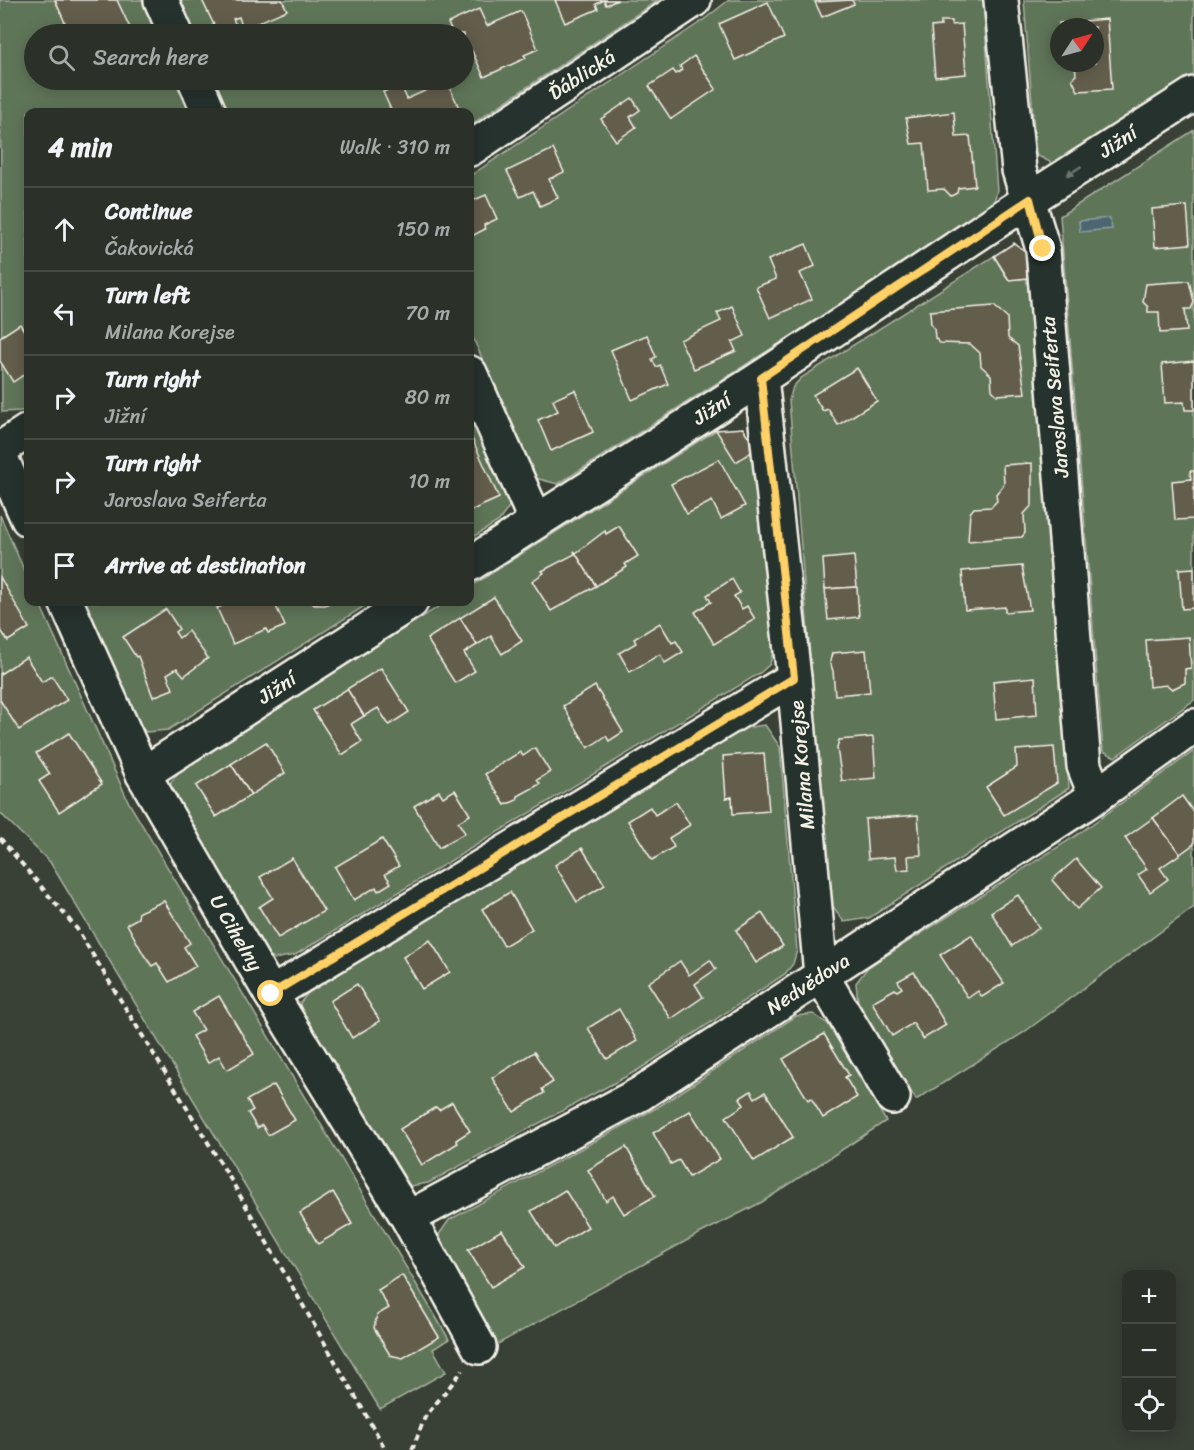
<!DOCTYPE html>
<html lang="en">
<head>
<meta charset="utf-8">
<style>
	body { margin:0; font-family:Sriracha,sans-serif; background:#333830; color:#f1f3f6 }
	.controls { position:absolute; right:18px; bottom:18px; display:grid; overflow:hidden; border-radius:12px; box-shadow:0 3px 15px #0003 }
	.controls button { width:54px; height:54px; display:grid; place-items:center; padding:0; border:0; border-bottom:2px solid #474b45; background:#2b3028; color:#f1f3f6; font:30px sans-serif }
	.compass { position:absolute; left:1050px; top:18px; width:54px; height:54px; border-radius:50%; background:#2b3028; box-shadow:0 3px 15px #0003; rotate:54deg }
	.stop { position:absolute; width:18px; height:18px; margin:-14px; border:4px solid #ffd166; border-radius:50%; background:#fff }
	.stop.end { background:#ffd166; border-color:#fff; box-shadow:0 2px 6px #0008 }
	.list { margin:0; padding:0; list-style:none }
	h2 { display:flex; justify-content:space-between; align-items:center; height:78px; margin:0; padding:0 24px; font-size:26px }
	h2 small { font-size:20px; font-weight:400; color:#a6a9a8 }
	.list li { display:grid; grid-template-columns:39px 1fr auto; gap:18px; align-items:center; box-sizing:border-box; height:84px; padding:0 24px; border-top:2px solid #474b45 }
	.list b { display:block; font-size:22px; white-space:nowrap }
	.list p { margin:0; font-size:20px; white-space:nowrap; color:#a6a9a8 }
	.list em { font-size:20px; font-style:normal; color:#a6a9a8 }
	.icon { flex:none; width:33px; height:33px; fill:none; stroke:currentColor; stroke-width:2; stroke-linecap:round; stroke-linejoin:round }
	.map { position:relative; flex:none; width:1194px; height:1450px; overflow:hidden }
	.search { position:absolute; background:#2b3028; box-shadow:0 3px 15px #0003; left:24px; top:24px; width:450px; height:66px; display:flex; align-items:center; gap:15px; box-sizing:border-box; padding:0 21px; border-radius:33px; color:#a6a9a8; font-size:22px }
	.panel { position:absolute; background:#2b3028; box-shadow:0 3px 15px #0003; left:24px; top:108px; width:450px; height:498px; border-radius:12px }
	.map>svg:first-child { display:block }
</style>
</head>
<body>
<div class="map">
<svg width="1194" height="1450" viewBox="0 0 1194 1450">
	<rect width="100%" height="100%" fill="#394036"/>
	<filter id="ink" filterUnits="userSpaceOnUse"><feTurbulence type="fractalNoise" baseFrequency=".0167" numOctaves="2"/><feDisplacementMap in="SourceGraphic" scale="12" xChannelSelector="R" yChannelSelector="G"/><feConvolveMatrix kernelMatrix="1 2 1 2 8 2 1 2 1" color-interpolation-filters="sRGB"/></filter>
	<g filter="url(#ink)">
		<g fill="#5e7458" stroke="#a9b2a0" stroke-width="1.5" fill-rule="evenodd">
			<path d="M0,0H144L159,34H34V80H178L191,112H28V407L22,411L2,412Z"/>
			<path d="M176,0H658L470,125V112H225L210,80H464V34H191Z"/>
			<path d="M729,0H983L997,191L993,205L986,212L558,484L535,478L470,331V176L702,21Z"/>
			<path d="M1024,0H1194V81L1089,147L1054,164L1036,155ZM1059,27H1095V63H1059Z"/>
			<path d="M1194,130V700L1115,757L1103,751L1060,216Z"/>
			<path d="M994,256L1008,280L1028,278L1069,788L869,918L844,922L830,902L789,400L793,387L801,378Z"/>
			<path d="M470,402L509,490V507L499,521L470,539Z"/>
			<path d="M716,430L756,449L773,650L770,664L760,673L295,955L274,959L259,946L172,804L170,784L180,770L446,602H470V587Z"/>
			<path d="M0,515L28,579V602H39L129,803L449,1339L433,1349L446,1372L380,1409L50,862L0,813Z"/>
			<path d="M79,602H371L168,730L146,732L131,716Z"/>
			<path d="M765,725L780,747L797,950L793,964L785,974L638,1070L428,1183L410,1186L395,1177L303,1022L300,1003L311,989L743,728Z"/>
			<path d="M1194,751V907L1023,1033L916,1100L858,1003L856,983L868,967L1074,837Z"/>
			<path d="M813,1014L828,1024L886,1121L762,1202L695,1236L496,1345L441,1254L438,1236L449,1220L658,1107L796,1016Z"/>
		</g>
		<path fill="#4c6671" stroke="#8f9ea1" stroke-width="1.5" d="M1110,218L1112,229L1080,232L1079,221Z"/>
		<g fill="#645d4c" stroke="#f4f1e8" stroke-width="1.5">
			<path d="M55,0H117L130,28L126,30L128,34H70Z"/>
			<path d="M202,0H282L287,10L243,29L239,17L233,19L240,34H210L208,28L214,25Z"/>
			<path d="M555,0H618L606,5L604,0L596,4L598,9L565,23Z"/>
			<path d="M852,0L854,4L822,17L815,2Z"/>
			<path d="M768,2L784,38L735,60L719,24Z"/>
			<path d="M479,9L487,26L521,11L538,49L524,55L526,58L484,77L472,51L464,55V34H453L448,23Z"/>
			<path d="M1107,19L1112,89L1078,91L1072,79L1076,75L1075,63H1095V27H1059V30V23Z"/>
			<path d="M941,21H952V25L962,24L966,74L935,77L931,27L941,26Z"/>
			<path d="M694,56L716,89L671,119L649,86L673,70L676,74L682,70L680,66Z"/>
			<path d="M447,81L460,110L458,112H392L383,92L401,85L407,99Z"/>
			<path d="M632,98L640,110L630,117L636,127L616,141L601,119Z"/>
			<path d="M954,112L956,137L970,136L975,186L958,188L957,193L951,196L944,189L928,190L924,143L911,144L906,118Z"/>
			<path d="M553,149L564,172L549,179L558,198L540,206L533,191L520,197L507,171Z"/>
			<path d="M486,195L497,219L484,225L485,229L470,237V197L472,201Z"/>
			<path d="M1187,206L1190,244L1155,247L1152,209Z"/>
			<path d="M1014,243L1026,252L1028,278L1009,280L994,256Z"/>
			<path d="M806,244L815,266L800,273L812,299L770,318L756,287L776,279L768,260Z"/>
			<path d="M1189,281L1194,302L1191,309H1185L1187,331L1160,333L1159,312H1148V307L1143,302L1146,284Z"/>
			<path d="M732,306L745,336L732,342L736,351L694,369L680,340L721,321L717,313Z"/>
			<path d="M994,306L1007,317L1008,338L1018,346L1025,393L997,395L992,390L991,375L981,366L980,353L970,344L940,343L935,338L934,328L931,325L930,311Z"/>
			<path d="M20,324L28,337V372L13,382L0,361V337Z"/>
			<path d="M647,335L656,357L652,359L656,367L660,365L668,384L632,400L611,350Z"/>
			<path d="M1194,361V410H1185L1184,402L1165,403L1162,364Z"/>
			<path d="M857,368L877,401L838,425L828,409L823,411L813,395Z"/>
			<path d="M575,390L593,432L551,451L538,420L558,411L553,400Z"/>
			<path d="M743,428L756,449L736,462L716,430Z"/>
			<path d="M470,434L499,498L470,511Z"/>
			<path d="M719,459L745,506L721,519L712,501L687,514L671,484Z"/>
			<path d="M1032,463V505L1024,514L1025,533L1022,537L968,541L970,513L974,508L991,507L997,501L996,494L1004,484L1003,465Z"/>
			<path d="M1190,471H1194V519L1175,520L1172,481L1191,479Z"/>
			<path d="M619,526L638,556L625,564L627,567L596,586L574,551L576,553L605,531L606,534Z"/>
			<path d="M574,551L596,586L551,611L532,581L544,573L542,571L575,554Z"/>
			<path d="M854,556L857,587L825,589L823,559Z"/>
			<path d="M1022,566L1030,610L1005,612V607L965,610L962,571Z"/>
			<path d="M1194,568V608L1182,609L1179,569Z"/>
			<path d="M0,577L29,628L8,641L0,629Z"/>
			<path d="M732,579L740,593L734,596L742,609L747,606L755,619L714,644L695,612L711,602L707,595Z"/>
			<path d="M857,587L859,617L828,620L825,589Z"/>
			<path d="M494,597L522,641L502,654L491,636L477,645L460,618Z"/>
			<path d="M232,602H274L285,626L268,633L266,629L233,644L217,608Z"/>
			<path d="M312,602H331L325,605H314Z"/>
			<path d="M166,609L179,629L175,632L179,638L188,631L208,658L184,676L177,668L167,674L173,689L153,697L138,656L136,657L123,637Z"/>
			<path d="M460,618L477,645L464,653L475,671L455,683L427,639Z"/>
			<path d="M660,623L672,643L676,641L683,652L665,663L660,654L630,672L619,653L636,643L634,639Z"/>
			<path d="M1189,637L1191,668L1185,669V683L1172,689L1167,685L1149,687L1146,640Z"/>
			<path d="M866,650L870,692L835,695L833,671L830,662L832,653Z"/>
			<path d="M26,657L42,682L52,676L67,700L19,730L0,700V674Z"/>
			<path d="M381,668L409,712L389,725L378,708L364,716L347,689Z"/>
			<path d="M1035,677L1037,715L996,719L993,681Z"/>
			<path d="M595,686L623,732L609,741L606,736L588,748L563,706Z"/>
			<path d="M347,689L364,716L351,724L362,742L342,755L313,710Z"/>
			<path d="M69,733L102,784L59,812L39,781L50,774L36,753Z"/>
			<path d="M873,737L876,778L842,781L837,748L839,740Z"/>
			<path d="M266,742L285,773L251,795L231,764Z"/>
			<path d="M1054,747L1057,783L1004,815L986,787L1017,767L1016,750Z"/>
			<path d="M535,748L550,772L537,780L540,784L518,796L517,800L505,805L485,774L520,752L523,756Z"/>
			<path d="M764,753L769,811L733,814L732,797L726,798L723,756Z"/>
			<path d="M231,764L251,795L216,817L196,786Z"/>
			<path d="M455,790L470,815L458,822L465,833L439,848L414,806L439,791L443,797Z"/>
			<path d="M1182,796L1194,813V844L1180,854L1153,818Z"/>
			<path d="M676,802L690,825L669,838L674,847L652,860L628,821L650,807L655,815Z"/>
			<path d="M918,815L921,855L908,856L909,869L897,870L895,857L868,859L865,819Z"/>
			<path d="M1153,818L1180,854L1160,868L1168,879L1150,892L1138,875L1147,869L1125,838Z"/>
			<path d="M382,839L399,866L385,874L391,883L378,891L376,887L354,900L335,867Z"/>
			<path d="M582,848L605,885L577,902L555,865Z"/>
			<path d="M292,858L324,911L278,938L259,907L273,898L260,877Z"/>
			<path d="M1076,859L1101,888L1077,909L1052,880Z"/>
			<path d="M510,892L532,929L504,946L482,909Z"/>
			<path d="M1018,895L1039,928L1012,946L991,912Z"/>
			<path d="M164,901L190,943L184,947L196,966L169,982L157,963L152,966L144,955L127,924L138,918L139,912Z"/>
			<path d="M762,913L783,946L756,963L736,930Z"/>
			<path d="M971,935L1004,983L982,997L978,991L968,998L940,955Z"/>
			<path d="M430,940L450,972L422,989L403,957Z"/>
			<path d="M710,960L716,969L695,984L703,997L671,1019L648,983L680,961L689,975Z"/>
			<path d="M914,972L946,1025L923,1039L913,1023L892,1036L872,1002L895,989L897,991L902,988L898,981Z"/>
			<path d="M357,984L380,1021L352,1038L330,1001Z"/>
			<path d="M219,996L254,1054L227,1070L219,1056L208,1063L192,1036L203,1030L192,1012Z"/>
			<path d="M619,1009L637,1041L607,1059L588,1028Z"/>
			<path d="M824,1034L849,1075L845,1077L857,1097L823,1118L811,1098L808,1100L783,1059Z"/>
			<path d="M534,1052L553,1082L542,1089L544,1093L514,1112L492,1078Z"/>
			<path d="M274,1085L295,1120L268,1135L262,1125L257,1128L248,1113L253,1110L247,1100Z"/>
			<path d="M751,1091L755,1098L765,1092L793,1137L754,1161L726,1117L744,1105L740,1098Z"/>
			<path d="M452,1102L470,1131L456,1140L458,1143L422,1165L400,1129L436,1107L439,1110Z"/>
			<path d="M690,1111L720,1159L689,1177L679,1160L671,1164L653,1133Z"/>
			<path d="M626,1147L655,1196L624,1214L613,1196L606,1201L588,1170Z"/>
			<path d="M565,1190L588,1227L554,1248L531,1211Z"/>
			<path d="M333,1192L352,1224L318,1244L300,1213Z"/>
			<path d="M502,1230L525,1267L491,1287L468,1250Z"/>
			<path d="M402,1275L439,1337L403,1358L390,1355L374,1328L377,1315L389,1308L378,1290Z"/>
		</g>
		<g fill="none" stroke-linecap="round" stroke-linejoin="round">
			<defs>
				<g id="minor">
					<path d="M161,0L176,34"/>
					<path d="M1001,0L1019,170L1043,249L1084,766L1096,796"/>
					<path d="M195,80L209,112"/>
					<path d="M470,149L694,0"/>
					<path d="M470,373L536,521"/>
					<path d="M761,378L794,678L821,975L893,1097"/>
					<path d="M0,449L28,431"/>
					<path d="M0,456L28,519"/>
					<path d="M470,564L761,378L1030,199L1194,94"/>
					<path d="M66,602L143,774L271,994L408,1218L479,1347"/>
					<path d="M143,774L411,602"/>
					<path d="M271,994L794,678"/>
					<path d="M408,1218L640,1094L1096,796L1194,726"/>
				</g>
			</defs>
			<use href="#minor" stroke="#f4f1e8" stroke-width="38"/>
			<g stroke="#f4f1e8" stroke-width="4" stroke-dasharray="6 4.5" stroke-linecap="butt">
				<path d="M0,838L77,929L231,1180L386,1450"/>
				<path d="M412,1450L425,1417L463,1370"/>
			</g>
			<use href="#minor" stroke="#26332d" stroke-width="33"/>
		</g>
		<defs><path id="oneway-solid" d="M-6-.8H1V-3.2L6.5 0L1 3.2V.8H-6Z" transform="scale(1.5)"/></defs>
		<use fill="#6e766e" href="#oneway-solid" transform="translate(1074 171) rotate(147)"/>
	</g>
	<g fill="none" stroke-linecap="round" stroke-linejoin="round" filter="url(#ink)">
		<path stroke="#ffd166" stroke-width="8" d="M271,994L794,678L761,378L1030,199L1043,249"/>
	</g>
	<g text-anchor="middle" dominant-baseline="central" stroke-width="4.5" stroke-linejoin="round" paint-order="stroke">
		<g font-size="20" fill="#f4f1e8" stroke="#26332d">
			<text transform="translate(582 75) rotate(-33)">Ďáblická</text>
			<text transform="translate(1118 142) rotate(-33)">Jižní</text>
			<text transform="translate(1055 397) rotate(-95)">Jaroslava Seiferta</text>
			<text transform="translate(712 409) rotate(-33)">Jižní</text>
			<text transform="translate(277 688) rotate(-33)">Jižní</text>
			<text transform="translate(802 765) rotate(-95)">Milana Korejse</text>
			<text transform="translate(236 933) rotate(60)">U Cihelny</text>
			<text transform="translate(808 984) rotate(-33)">Nedvědova</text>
		</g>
	</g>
</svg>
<div class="controls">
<button>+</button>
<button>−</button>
<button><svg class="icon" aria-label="locate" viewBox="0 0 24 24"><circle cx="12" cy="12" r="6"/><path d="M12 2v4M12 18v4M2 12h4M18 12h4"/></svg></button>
</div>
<svg class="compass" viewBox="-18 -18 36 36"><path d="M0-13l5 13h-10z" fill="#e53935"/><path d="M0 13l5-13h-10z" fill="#a6a9a8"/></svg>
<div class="stop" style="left:271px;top:994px"></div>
<div class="stop end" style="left:1043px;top:249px"></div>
<div class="search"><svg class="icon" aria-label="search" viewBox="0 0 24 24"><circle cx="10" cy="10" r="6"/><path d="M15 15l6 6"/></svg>Search here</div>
<section class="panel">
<h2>4 min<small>Walk · 310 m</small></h2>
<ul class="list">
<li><svg class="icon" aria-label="ahead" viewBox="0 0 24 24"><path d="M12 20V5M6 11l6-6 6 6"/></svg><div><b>Continue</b><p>Čakovická</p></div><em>150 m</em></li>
<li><svg class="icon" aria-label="left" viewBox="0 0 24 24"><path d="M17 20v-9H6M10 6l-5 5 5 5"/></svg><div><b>Turn left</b><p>Milana Korejse</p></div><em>70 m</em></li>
<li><svg class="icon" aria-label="right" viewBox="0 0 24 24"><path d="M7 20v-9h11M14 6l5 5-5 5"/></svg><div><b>Turn right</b><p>Jižní</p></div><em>80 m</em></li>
<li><svg class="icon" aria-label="right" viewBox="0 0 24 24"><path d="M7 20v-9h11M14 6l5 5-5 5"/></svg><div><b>Turn right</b><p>Jaroslava Seiferta</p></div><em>10 m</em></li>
<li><svg class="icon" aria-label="arrive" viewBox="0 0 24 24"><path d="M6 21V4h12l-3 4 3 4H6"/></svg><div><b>Arrive at destination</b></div></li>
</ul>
</section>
</div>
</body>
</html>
